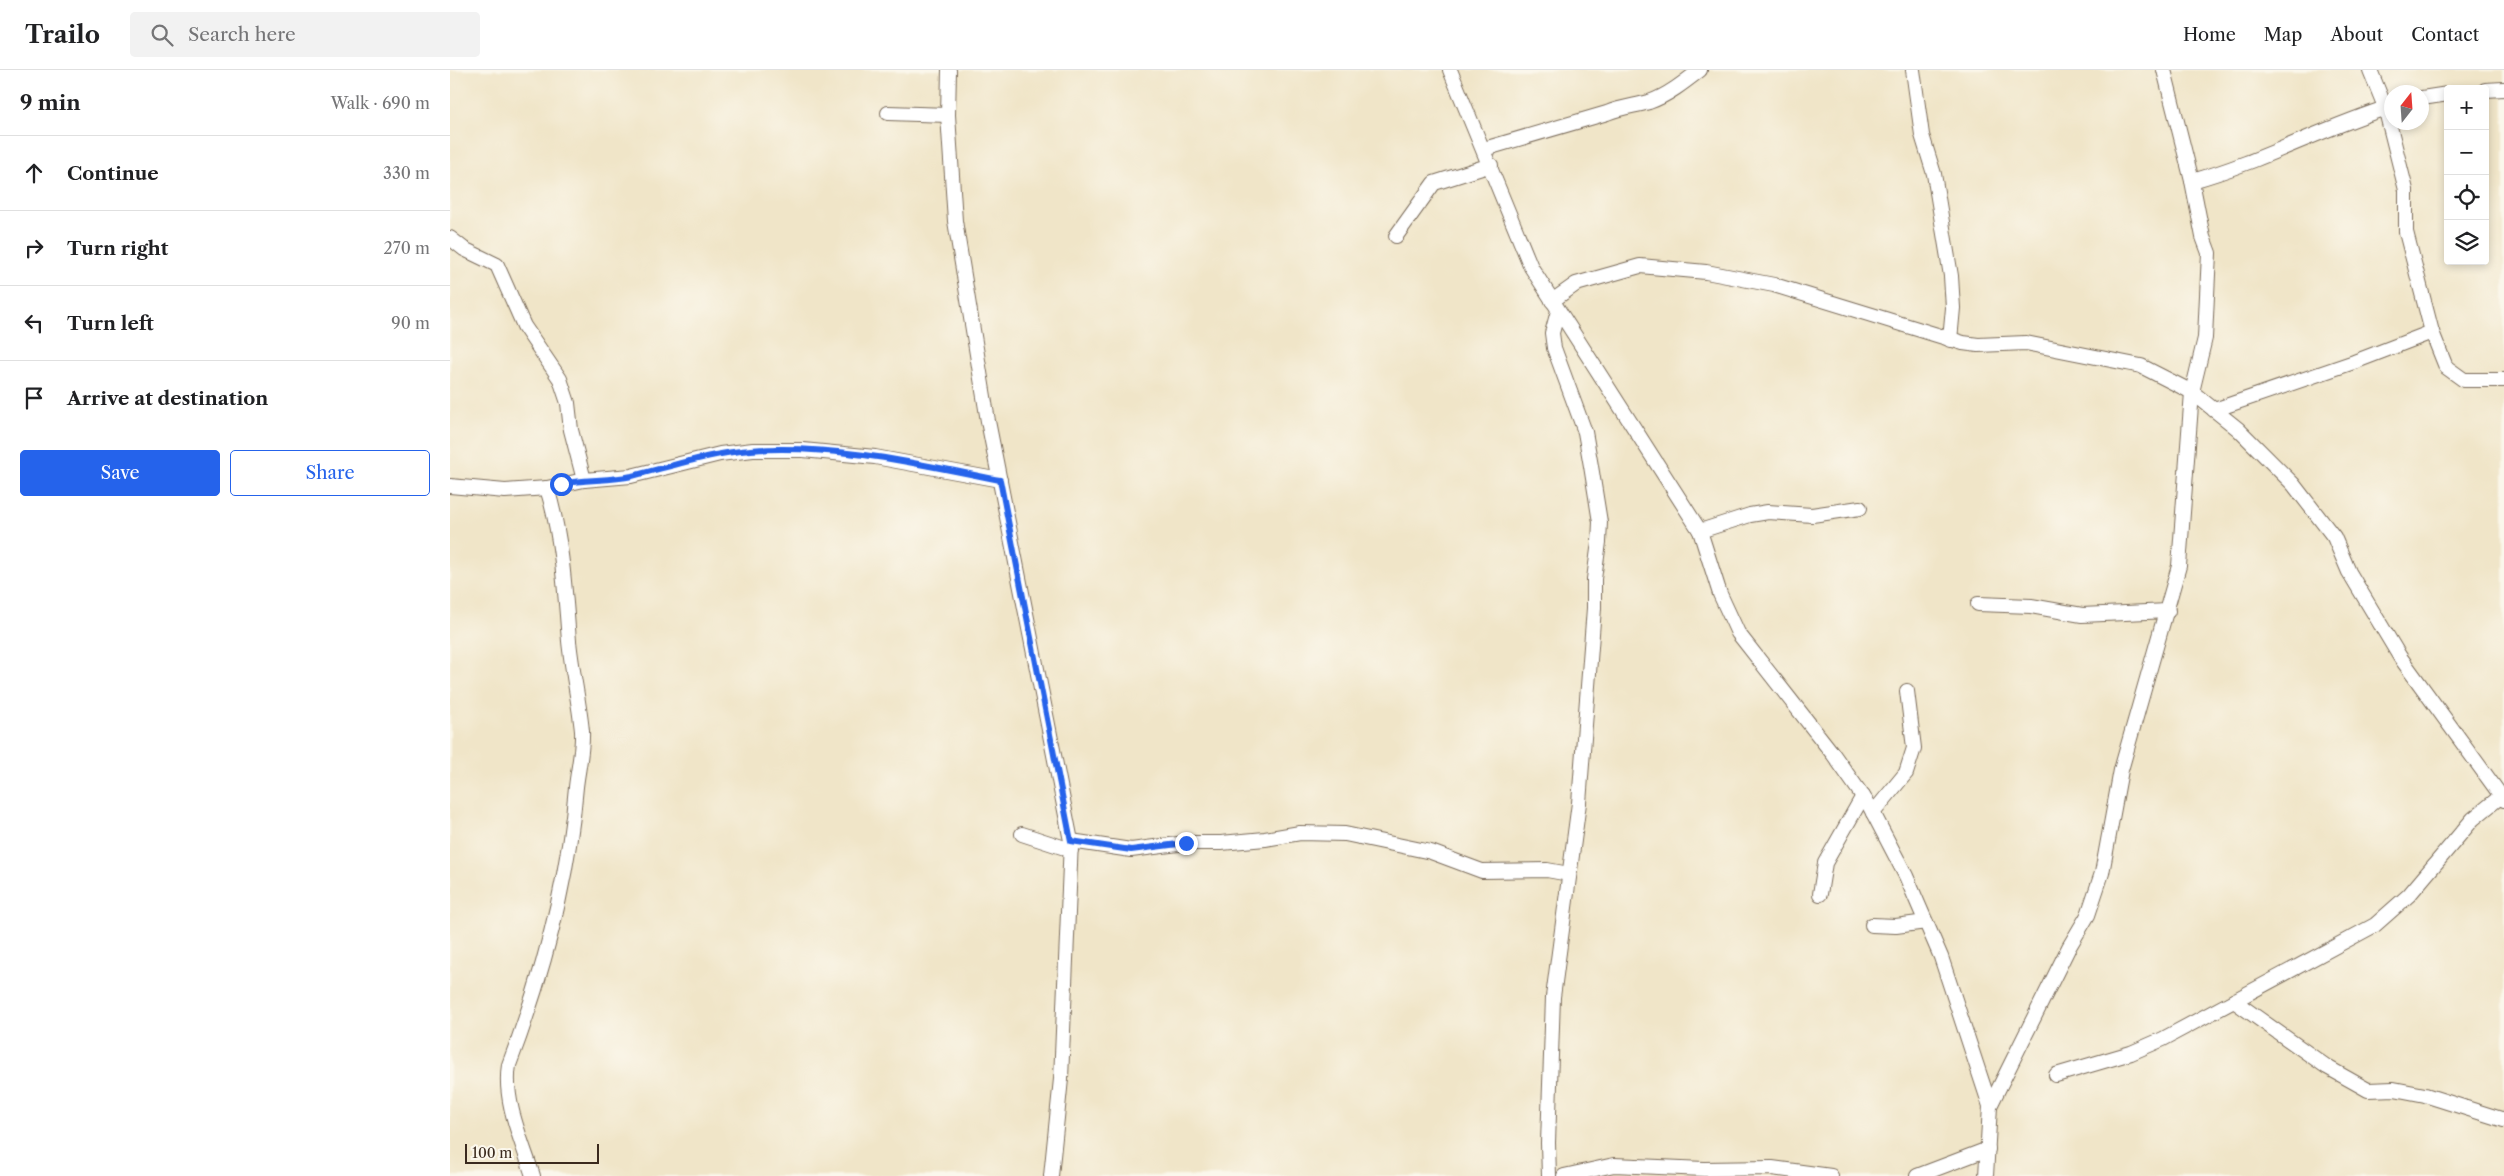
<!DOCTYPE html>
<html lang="en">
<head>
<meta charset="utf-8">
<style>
	body { margin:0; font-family:"Libre Caslon Text",serif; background:#f2f2f2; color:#202124 }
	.controls { position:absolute; right:15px; top:15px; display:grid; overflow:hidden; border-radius:5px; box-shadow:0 2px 8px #0003 }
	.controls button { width:45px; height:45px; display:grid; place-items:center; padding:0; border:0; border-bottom:1px solid #e0e0e0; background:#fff; color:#202124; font:25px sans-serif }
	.compass { position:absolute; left:1934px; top:15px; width:45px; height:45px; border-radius:50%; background:#fff; box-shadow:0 2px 8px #0003; rotate:17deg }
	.scale { position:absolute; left:15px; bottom:12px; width:134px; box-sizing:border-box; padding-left:5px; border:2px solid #3b2a1e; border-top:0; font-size:14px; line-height:18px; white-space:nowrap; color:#3b2a1e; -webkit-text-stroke:4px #fbf7ec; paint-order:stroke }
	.stop { position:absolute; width:15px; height:15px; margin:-11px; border:4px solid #2563eb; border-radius:50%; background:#fff }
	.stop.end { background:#2563eb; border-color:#fff; box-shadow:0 1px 5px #0008 }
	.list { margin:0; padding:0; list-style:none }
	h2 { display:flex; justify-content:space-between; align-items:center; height:65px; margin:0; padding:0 20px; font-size:21px }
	h2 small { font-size:16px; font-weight:400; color:#757577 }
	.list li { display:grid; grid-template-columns:32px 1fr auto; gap:15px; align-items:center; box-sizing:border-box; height:75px; padding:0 20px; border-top:1px solid #e0e0e0 }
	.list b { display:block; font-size:19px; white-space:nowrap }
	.list em { font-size:16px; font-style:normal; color:#757577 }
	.actions { display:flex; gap:10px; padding:15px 20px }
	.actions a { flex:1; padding:11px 0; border:1px solid #2563eb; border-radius:5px; text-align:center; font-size:18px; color:#2563eb }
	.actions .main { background:#2563eb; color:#fff }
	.icon { flex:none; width:28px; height:28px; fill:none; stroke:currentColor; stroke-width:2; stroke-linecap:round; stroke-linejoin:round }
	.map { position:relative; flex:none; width:2054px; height:1106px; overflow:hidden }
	header { display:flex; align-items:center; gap:30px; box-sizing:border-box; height:70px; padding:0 25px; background:#fff; border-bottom:1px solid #e0e0e0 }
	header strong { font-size:24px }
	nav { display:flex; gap:28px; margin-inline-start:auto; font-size:18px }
	.search { width:350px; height:45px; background:#f2f2f2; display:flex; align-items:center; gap:12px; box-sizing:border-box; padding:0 18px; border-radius:5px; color:#757577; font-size:19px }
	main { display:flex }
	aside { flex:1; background:#fff }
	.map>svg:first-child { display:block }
</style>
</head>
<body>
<header>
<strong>Trailo</strong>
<div class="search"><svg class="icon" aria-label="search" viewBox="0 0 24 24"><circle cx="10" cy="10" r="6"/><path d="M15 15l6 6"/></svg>Search here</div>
<nav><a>Home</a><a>Map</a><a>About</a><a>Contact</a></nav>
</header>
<main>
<aside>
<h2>9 min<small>Walk · 690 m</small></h2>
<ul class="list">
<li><svg class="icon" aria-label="ahead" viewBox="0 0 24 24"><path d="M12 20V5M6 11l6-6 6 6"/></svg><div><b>Continue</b></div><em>330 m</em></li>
<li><svg class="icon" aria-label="right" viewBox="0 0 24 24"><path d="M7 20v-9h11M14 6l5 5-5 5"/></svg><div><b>Turn right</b></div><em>270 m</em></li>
<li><svg class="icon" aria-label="left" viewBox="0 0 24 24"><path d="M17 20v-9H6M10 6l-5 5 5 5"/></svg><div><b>Turn left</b></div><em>90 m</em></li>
<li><svg class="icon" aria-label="arrive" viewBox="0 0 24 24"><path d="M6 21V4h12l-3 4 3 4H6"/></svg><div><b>Arrive at destination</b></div></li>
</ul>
<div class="actions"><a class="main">Save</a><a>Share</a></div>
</aside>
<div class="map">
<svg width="2054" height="1106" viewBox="0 0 2054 1106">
	<rect width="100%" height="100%" fill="#fbf7ec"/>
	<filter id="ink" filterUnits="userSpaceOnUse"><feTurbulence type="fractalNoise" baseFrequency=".02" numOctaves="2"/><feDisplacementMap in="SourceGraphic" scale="10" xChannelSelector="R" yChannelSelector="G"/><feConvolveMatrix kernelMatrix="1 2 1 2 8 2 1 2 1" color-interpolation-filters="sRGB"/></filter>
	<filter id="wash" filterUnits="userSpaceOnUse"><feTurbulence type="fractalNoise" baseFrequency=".0096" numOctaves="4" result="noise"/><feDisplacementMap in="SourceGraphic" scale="20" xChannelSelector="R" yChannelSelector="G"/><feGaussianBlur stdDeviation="1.12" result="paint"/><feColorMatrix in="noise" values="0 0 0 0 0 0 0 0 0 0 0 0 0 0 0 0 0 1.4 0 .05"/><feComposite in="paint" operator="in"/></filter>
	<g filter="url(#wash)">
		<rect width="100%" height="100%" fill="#f0e5c8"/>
	</g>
	<g filter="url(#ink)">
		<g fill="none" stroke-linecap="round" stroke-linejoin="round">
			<defs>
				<g id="minor">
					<path d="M499,0L498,45L505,151L538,351L621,771L611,1009L601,1106"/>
					<path d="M1000,0L1081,197L1250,461L1270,524L1288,563L1383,684L1419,735L1456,806L1491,887L1540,1036L1536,1106"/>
					<path d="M1463,0L1472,65L1484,104L1501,206L1503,238L1500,270"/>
					<path d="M1920,0L1935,37L1956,120V162L1982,262L1996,297L2014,310H2054"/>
					<path d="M2035,20L2054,19"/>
					<path d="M1972,28L1998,24"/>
					<path d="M438,43L498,45"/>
					<path d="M1034,79L1157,43C1171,37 1185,36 1199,32C1217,26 1236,11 1250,0"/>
					<path d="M1742,111C1811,92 1874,57 1942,36"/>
					<path d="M946,166L984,113L1041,95"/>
					<path d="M0,168L14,179L47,195L74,256L110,309L118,333L121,360L134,410"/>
					<path d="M1102,231L1126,214L1190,196L1256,202L1324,215L1513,273L1528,275L1576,273L1691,296L1742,322L1788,359L1843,414L1884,467L1899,502L1950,587L2054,730"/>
					<path d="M1764,340L1904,292L1982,262"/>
					<path d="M0,416L55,421L97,418L134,410L181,406L270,384L303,380H353L425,387L550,410"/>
					<path d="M1250,461L1300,445L1318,442L1362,445L1410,438"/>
					<path d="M1528,534L1581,536L1632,545L1718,541"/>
					<path d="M1423,743L1456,703L1464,678L1457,621"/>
					<path d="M572,764L621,780"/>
					<path d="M621,771L681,780L736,773H771L815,769L850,763L895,764L981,782L1032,801L1097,800L1119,804"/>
					<path d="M1370,824L1375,793L1413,726"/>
					<path d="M1422,855L1446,856L1476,852"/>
					<path d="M1784,931L1877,997L1918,1020L1944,1019L1975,1025L2054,1050"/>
					<path d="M1606,1005L1681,983L1713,969L1925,855L1959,825L2023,749L2050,727"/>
					<path d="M1540,1036L1619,877L1638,845L1652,803L1671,700L1729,496L1742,322L1755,268L1759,183L1753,167L1742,111L1714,0"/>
					<path d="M83,1106C72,1071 53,1031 59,995C93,905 118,813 126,717C128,699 133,679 132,661C129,631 122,601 119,571C115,520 112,467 97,418"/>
					<path d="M1099,1106L1098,1073L1103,927L1129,733L1144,538V509L1149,472L1150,452L1141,396L1135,362L1104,278L1102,263L1108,241"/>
					<path d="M1114,1106L1164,1095L1254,1099L1322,1098L1381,1106"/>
					<path d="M1467,1106L1538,1079"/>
				</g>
			</defs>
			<use href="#minor" stroke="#7a6b5a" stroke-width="16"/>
			<use href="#minor" stroke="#fff" stroke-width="14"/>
		</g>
	</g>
	<g fill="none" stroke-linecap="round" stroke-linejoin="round" filter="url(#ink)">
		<path stroke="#2563eb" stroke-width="6" d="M111,414C134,409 159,411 182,406C222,396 261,383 301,380C384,374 469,394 550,410L621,771L681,780L736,773"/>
	</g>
</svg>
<div class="controls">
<button>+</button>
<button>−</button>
<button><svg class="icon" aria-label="locate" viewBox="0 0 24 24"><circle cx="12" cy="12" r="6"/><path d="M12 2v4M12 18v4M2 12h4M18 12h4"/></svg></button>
<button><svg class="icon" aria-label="layers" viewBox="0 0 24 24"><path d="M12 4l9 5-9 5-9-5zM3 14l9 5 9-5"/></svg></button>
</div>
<svg class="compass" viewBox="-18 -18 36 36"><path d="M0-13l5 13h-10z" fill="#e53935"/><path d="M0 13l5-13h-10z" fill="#757577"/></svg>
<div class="scale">100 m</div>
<div class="stop" style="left:111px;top:414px"></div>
<div class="stop end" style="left:736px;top:773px"></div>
</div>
</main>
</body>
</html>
